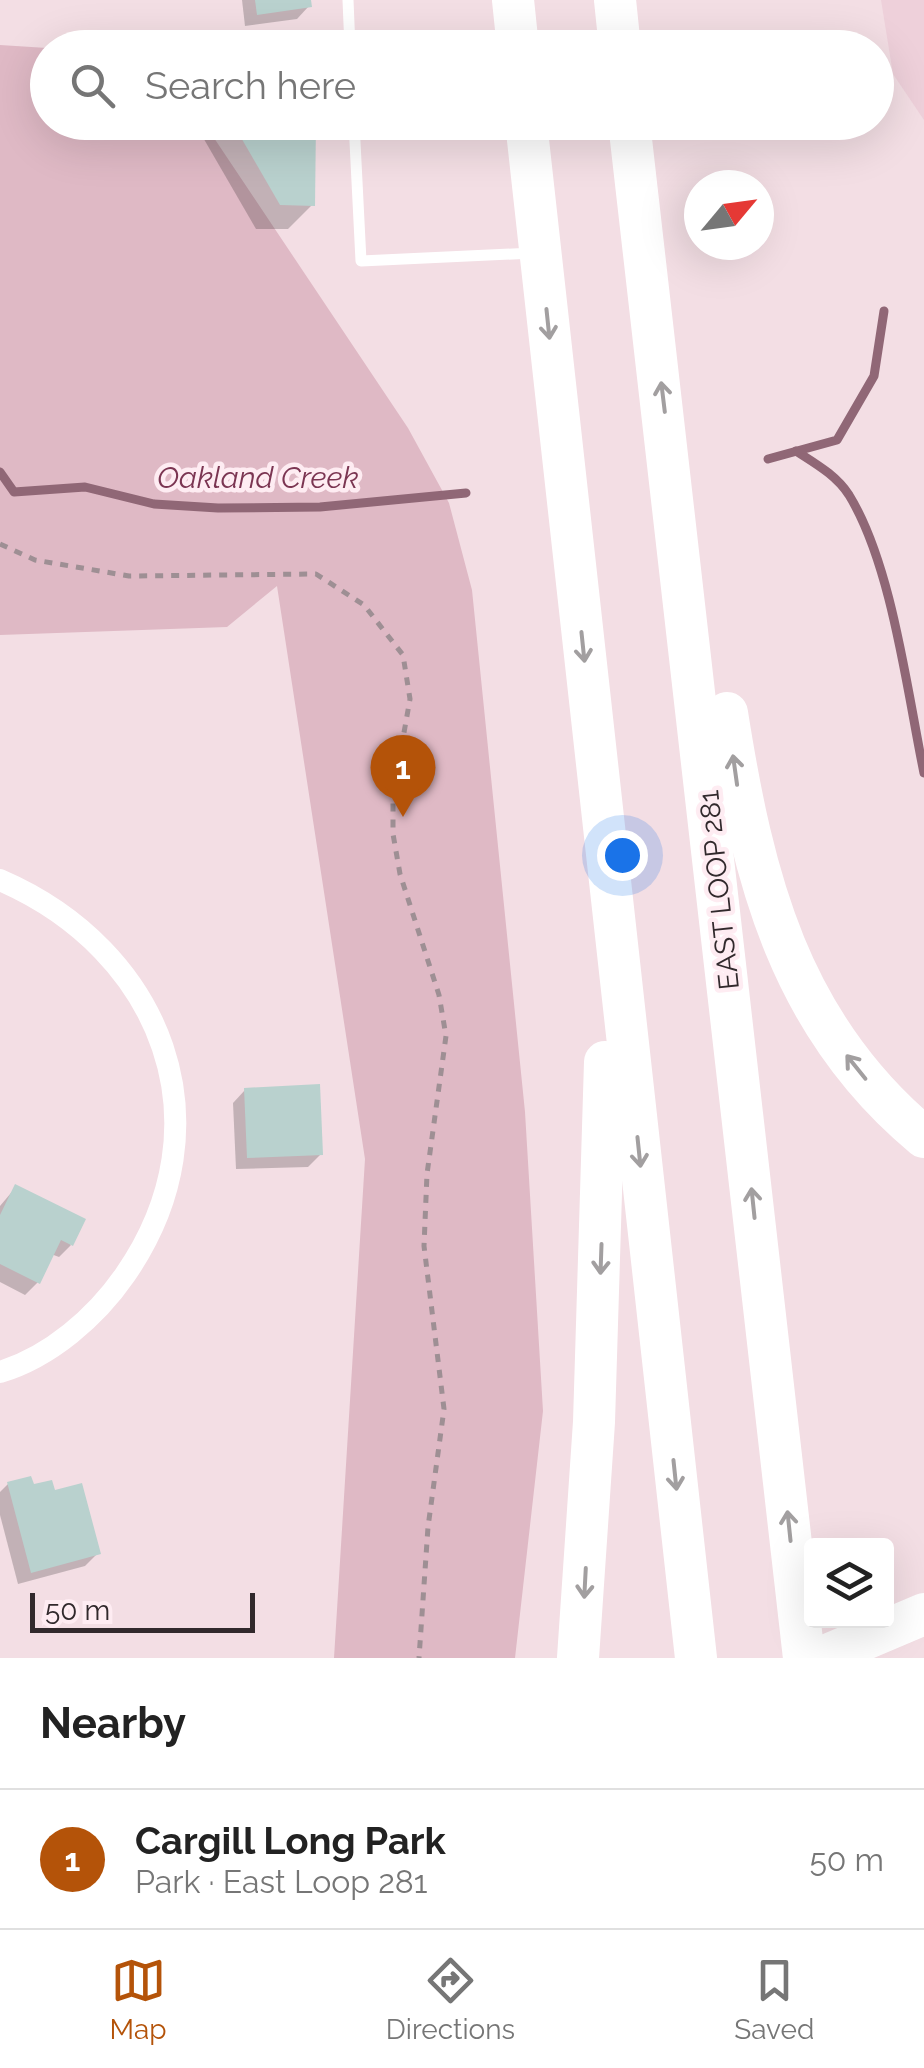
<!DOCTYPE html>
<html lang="en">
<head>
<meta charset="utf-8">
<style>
	body { margin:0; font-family:Raleway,sans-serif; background:#f2f2f2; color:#222 }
	.controls { position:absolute; right:30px; bottom:30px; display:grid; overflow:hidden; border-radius:10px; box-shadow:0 10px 40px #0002 }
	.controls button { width:90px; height:90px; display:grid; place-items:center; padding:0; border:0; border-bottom:2px solid #e0e0e0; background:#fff; color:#222; font:50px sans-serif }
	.compass { position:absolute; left:684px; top:170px; width:90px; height:90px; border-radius:50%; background:#fff; box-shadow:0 10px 40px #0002; rotate:61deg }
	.scale { position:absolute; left:30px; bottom:25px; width:225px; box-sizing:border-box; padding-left:10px; border:5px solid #31292c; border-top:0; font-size:28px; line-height:35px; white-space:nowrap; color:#31292c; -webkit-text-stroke:8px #feecf2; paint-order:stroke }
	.you { position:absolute; left:622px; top:855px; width:35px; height:35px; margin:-25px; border:8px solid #fff; border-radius:50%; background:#1a73e8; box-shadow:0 0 0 15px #1a73e833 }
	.badge { display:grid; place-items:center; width:65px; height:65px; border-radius:50%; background:#b45309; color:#fff; font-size:32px; font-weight:700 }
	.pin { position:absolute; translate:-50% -82px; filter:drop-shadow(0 2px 5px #0008) }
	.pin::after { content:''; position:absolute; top:52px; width:35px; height:30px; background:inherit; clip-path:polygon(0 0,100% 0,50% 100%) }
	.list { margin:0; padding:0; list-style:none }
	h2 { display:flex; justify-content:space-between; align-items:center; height:130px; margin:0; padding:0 40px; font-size:42px }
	h2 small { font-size:32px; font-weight:400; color:#767676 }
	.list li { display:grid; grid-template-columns:65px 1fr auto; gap:30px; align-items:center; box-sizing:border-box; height:140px; padding:0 40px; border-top:2px solid #e0e0e0 }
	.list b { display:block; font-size:38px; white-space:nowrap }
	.list p { margin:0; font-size:32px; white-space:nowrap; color:#767676 }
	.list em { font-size:32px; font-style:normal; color:#767676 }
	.icon { flex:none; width:55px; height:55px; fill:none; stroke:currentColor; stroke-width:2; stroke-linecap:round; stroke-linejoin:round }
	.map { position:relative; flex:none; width:924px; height:1658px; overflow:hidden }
	.search { position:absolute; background:#fff; box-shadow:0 10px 40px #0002; left:30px; right:30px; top:30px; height:110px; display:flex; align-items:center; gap:25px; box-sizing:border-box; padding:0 35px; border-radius:55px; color:#767676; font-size:38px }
	.sheet { height:270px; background:#fff }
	nav { display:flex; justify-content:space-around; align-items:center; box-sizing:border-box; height:140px; border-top:2px solid #e0e0e0; background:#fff; font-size:28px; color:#767676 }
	nav a { display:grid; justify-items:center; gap:5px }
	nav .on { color:#b45309 }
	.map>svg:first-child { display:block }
</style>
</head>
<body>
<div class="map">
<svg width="924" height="1658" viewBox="0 0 924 1658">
	<rect width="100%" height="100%" fill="#f3dee4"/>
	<path fill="#eed0da" d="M881,0H924V120L893,74Z"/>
	<path fill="#dfb9c5" d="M0,45L47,48L48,122L204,123L408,428L449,503L472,590L525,1112L543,1411L515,1658H334L365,1159L277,586L227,627L0,635Z"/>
	<g fill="#0003">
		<path d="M242,0H308L309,6L297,19L245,26Z"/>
		<path d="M194,122H314L312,205L288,229H256Z"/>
		<path d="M245,1090L321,1154L308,1167L236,1169L233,1103Z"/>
		<path d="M16,1187L71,1245L59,1257L51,1254L38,1282L25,1295L0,1282V1206Z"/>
		<path d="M8,1484L32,1487L98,1553L85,1566L18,1584L0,1515V1492Z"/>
	</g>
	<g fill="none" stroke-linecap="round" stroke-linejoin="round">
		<g stroke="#906776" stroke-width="9">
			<path d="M796,451C816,464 836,475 849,495C892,565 907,691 924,773"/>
			<path d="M768,459L837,440L874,376L884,311"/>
			<path d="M0,472L14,492L85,487L154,504L218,508L320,507L466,493"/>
		</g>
	</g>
	<g fill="#b9d1ce">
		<path d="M255,0H311L312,7L257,15Z"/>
		<path d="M232,122H316L315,206L280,205Z"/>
		<path d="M320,1084L323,1155L247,1158L244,1088Z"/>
		<path d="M15,1184L86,1219L73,1246L61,1240L40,1284L0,1264V1215Z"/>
		<path d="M31,1476L34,1484L52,1480L55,1490L82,1483L101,1554L31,1573L7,1482Z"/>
	</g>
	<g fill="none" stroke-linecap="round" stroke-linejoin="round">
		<path stroke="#9e8f94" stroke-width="5" stroke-dasharray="8 8" stroke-linecap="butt" d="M0,544L35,560L129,576L316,574L364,605L403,655L410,699L393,794V834L400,874L439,995L446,1036L427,1174L424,1246L444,1409L428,1527L419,1658"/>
		<g stroke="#fff" stroke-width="11">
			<path d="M348,0L350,48"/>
			<path d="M354,122L361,261L533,253"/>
		</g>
		<path stroke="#fff" stroke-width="22" d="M0,880C162,950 230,1124 125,1275C96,1317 50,1357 0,1372"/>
		<g stroke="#fff" stroke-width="42">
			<path d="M513,0L518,48"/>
			<path d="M615,0L620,48"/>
			<path d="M526,122L696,1658"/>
			<path d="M629,122L804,1658"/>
			<path d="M727,713C753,878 789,1025 924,1137"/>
			<path d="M578,1658L594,1422L605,1062"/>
			<path d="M820,1658L924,1614"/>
		</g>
	</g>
	<defs><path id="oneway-shaft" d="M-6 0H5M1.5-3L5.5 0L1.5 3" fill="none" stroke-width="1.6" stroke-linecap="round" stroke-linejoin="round" transform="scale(2.5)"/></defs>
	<g stroke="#a29fa0">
		<use href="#oneway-shaft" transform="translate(548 324) rotate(84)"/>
		<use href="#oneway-shaft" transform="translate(663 397) rotate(-97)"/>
		<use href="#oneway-shaft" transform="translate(583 647) rotate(84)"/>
		<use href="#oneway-shaft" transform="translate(735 770) rotate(-98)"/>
		<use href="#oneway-shaft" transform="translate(856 1067) rotate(-129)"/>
		<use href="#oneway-shaft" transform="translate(639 1152) rotate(84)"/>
		<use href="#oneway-shaft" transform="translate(753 1203) rotate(-96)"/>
		<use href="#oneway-shaft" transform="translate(601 1259) rotate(92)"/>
		<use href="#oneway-shaft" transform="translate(675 1475) rotate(84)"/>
		<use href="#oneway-shaft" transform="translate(789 1526) rotate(-96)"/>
		<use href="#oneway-shaft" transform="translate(585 1583) rotate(93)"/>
	</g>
	<g text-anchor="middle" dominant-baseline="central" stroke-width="9" stroke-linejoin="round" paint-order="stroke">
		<g font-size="28" fill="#31292c" stroke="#feecf2">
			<text transform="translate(719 890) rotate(-96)">EAST LOOP 281</text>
		</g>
		<g font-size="30" font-style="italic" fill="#7b3552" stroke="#feecf2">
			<text x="258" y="477">Oakland Creek</text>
		</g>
	</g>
</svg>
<div class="controls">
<button><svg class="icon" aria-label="layers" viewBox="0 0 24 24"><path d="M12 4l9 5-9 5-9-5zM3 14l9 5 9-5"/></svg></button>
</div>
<svg class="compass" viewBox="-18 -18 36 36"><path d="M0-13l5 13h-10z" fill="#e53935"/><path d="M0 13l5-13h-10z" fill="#767676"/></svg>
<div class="scale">50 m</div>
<div class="you"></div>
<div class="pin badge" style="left:403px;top:817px">1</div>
<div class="search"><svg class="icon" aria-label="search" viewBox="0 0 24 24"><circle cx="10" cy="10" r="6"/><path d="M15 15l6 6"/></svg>Search here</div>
</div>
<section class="sheet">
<h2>Nearby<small></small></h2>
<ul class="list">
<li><span class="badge">1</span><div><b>Cargill Long Park</b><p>Park · East Loop 281</p></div><em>50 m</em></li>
</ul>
</section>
<nav>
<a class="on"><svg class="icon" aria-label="map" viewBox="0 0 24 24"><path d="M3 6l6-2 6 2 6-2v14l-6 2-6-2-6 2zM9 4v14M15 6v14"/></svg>Map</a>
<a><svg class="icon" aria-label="directions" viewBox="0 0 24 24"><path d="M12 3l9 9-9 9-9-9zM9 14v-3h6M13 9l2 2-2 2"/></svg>Directions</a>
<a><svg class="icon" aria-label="saved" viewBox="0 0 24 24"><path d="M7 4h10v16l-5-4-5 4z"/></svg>Saved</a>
</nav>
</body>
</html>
